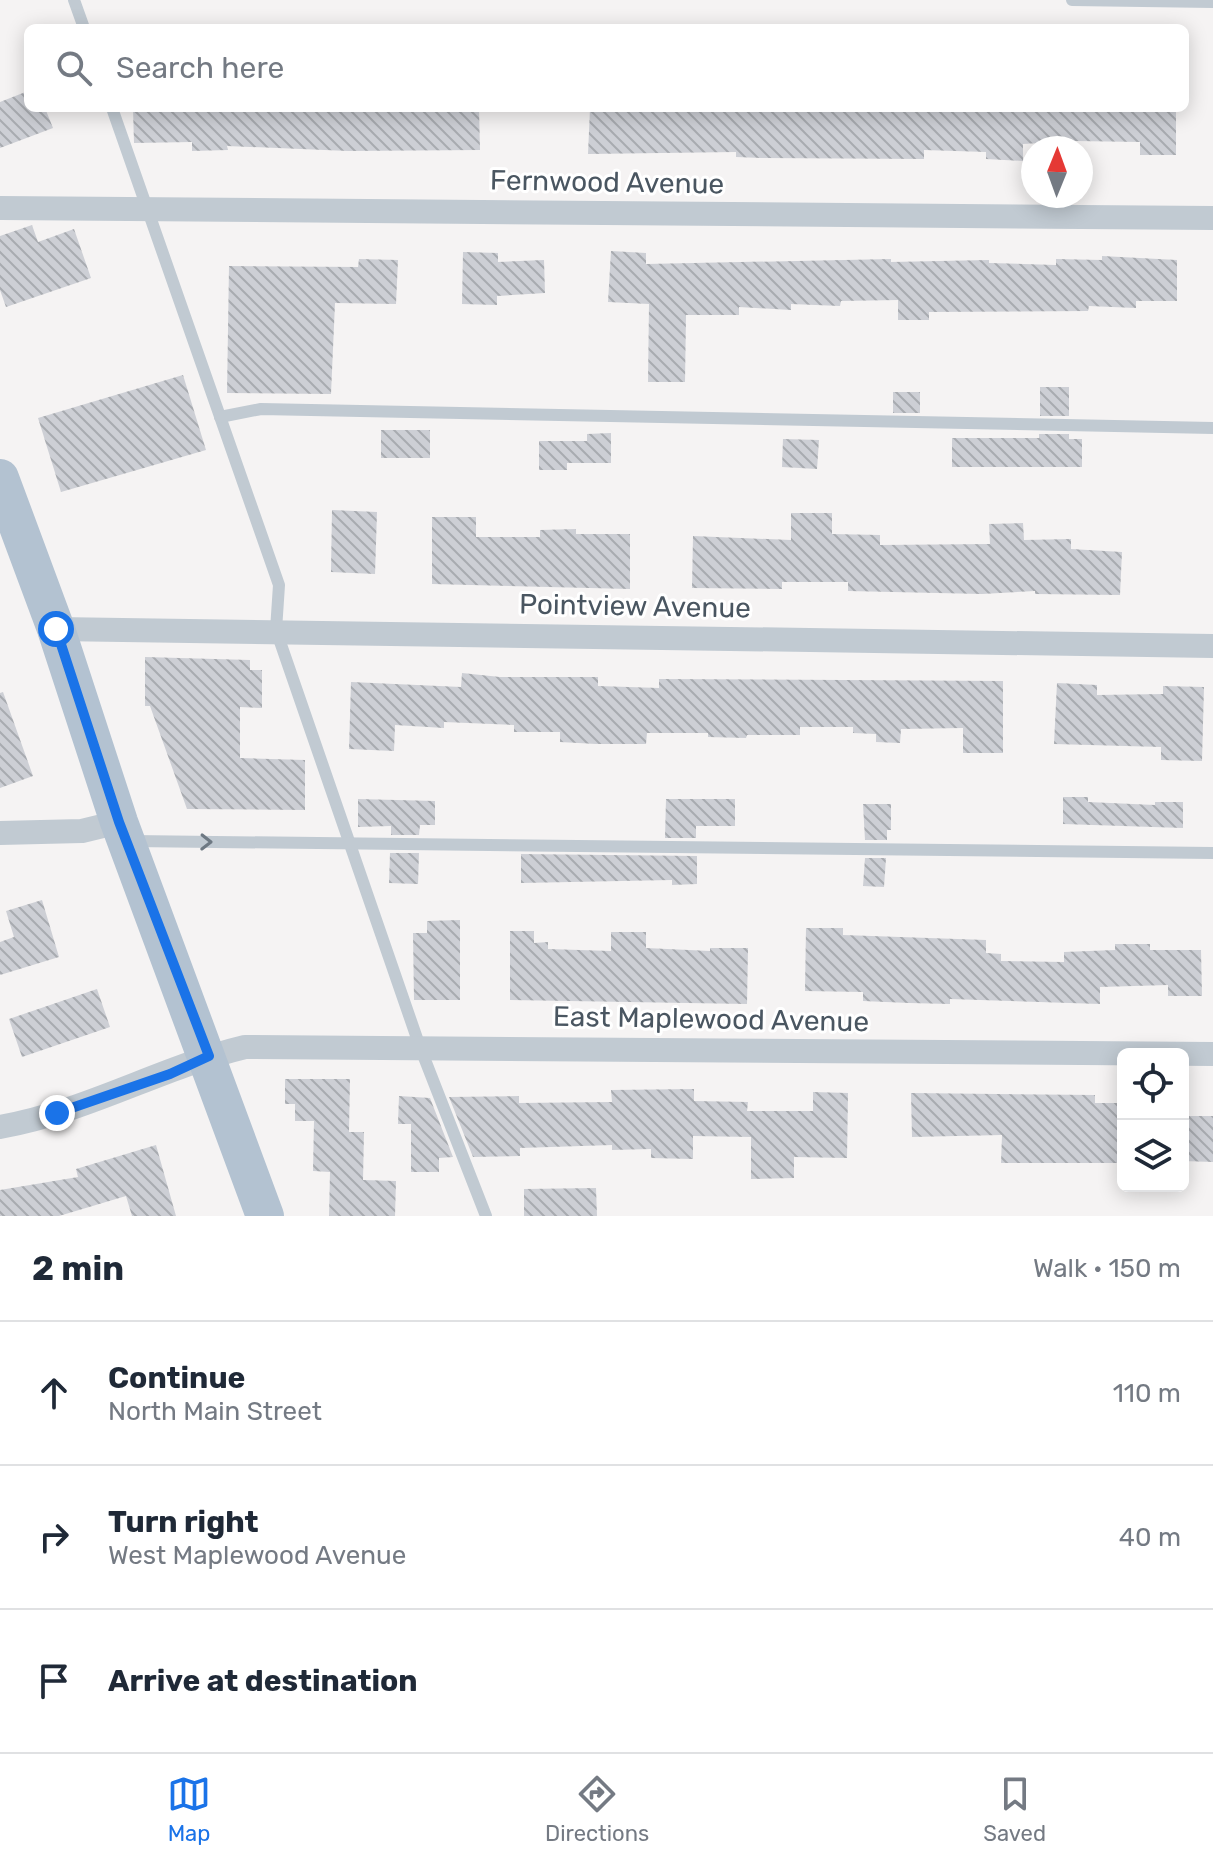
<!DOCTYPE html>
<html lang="en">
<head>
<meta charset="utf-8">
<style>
	body { margin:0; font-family:Rubik,sans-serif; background:#f2f2f3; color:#1f2937 }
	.controls { position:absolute; right:24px; bottom:24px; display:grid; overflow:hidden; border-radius:12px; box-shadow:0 4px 20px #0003 }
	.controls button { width:72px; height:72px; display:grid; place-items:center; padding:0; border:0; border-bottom:2px solid #e0e1e3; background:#fff; color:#1f2937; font:40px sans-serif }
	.compass { position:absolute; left:1021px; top:136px; width:72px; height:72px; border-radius:50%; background:#fff; box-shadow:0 4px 20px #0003; rotate:1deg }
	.stop { position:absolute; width:24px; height:24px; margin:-18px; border:6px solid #1a73e8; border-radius:50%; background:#fff }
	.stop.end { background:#1a73e8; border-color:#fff; box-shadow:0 2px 8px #0008 }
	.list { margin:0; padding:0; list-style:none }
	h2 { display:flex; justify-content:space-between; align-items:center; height:104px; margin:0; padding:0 32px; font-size:34px }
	h2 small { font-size:26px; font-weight:400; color:#747a83 }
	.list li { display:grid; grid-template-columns:52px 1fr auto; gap:24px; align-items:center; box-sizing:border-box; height:144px; padding:0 32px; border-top:2px solid #e0e1e3 }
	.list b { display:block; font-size:30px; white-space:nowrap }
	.list p { margin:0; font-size:26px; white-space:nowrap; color:#747a83 }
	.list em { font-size:26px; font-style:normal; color:#747a83 }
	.icon { flex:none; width:44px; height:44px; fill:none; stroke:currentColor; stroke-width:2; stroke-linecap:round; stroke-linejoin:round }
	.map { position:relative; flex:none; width:1213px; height:1216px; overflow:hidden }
	.search { position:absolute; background:#fff; box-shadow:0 4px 20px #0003; left:24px; right:24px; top:24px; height:88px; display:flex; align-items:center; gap:20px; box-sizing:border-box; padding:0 28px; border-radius:12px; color:#747a83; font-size:30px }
	.sheet { height:536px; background:#fff }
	nav { display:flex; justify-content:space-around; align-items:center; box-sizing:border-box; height:112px; border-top:2px solid #e0e1e3; background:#fff; font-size:22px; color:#747a83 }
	nav a { display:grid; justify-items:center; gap:4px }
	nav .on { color:#1a73e8 }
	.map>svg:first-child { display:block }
</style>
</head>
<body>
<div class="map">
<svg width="1213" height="1216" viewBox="0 0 1213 1216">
	<defs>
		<pattern id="building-back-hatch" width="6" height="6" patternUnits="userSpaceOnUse" patternTransform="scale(2)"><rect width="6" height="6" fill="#cdcfd5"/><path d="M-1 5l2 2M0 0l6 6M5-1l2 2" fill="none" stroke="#a8abb0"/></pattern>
	</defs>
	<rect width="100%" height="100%" fill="#f5f3f3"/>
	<g fill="url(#building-back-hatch)">
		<path d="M28,91V108H45L53,128L0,148V102Z"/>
		<path d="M133,108H479L480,150L348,151L227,146L228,150L192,151V142L134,143Z"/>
		<path d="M590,108H721L770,112L1176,108V155H1140V142L1075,141L1023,144V161L986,159V152L924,150V159L761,158L736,157V152L588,154Z"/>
		<path d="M32,225L38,242L74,229L91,278L6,307L0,290V236Z"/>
		<path d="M611,251L646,253V264L891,259V262L989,260V263L1056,265V259L1102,260V256L1177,260V301H1136V308L1089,306L1088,311L929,312V320H898V300L841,301L840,306L791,304V310L739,307V315H686L685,382H648L649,304L608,302Z"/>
		<path d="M463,252L498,253V262L544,260L545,293L497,296V305L462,304Z"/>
		<path d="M359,259L398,260L396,304L335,303L331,394L227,393L229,266L358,267Z"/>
		<path d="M183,375L206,450L61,492L38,418Z"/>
		<rect x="1040" y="387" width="29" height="29"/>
		<rect x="893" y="392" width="27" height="21"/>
		<rect x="381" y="430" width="49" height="28"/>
		<path d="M611,433V463H567V470H539V441H587V434Z"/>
		<path d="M1039,434H1069V439H1082V467H952V438H1039Z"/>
		<path d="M783,439L819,440L817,469L782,467Z"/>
		<path d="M332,510L377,512L375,574L331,572Z"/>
		<path d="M791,513H832V534L880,535V545L990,544L989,524L1023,523L1024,540L1071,539V549L1122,552L1120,595L1035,594V591L982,594L848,591V582H782V589L692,588L693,536L791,540Z"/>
		<path d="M432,517H476V537H540V530L576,529V534H630V589L432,584Z"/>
		<path d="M145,657L250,660V670H262V708L240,707V758L305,760V810L187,809L150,706H145Z"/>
		<path d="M462,673L500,677H598V686L659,688V679L1003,681V753H963V728L901,729L900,743L876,742V734L853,733V727H800V735H747L746,738L708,737V733H647L646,744H596L560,742V732H514V725L444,722V728L395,725L394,751L349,749L351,682L461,687Z"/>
		<path d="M1057,683L1097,685V695L1163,694V686L1204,687L1202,761L1161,760V747L1054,744Z"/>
		<path d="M3,692L33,776L0,788V693Z"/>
		<path d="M1063,797H1088V802L1155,805V802H1183V828L1063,824Z"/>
		<path d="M358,799L435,801V825H420L419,835H391V826L358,827Z"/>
		<path d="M666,799H735V826H696V838H665Z"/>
		<path d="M863,804H891V830H887V840H865Z"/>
		<path d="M390,853H419L418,884L389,883Z"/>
		<path d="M521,854L697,856V884L672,885V880L521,883Z"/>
		<path d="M865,858H886L884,887L863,886Z"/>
		<path d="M42,900L59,957L0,975V942L14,937L6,911Z"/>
		<path d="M460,920V1000H414L413,933H427V921Z"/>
		<path d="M806,928H843V935L986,940V953L1001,954V961L1064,962V952L1115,950V944H1150V950H1201L1202,996H1168V985L1100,987V1004L950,999V1004L909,1003L863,1001V992L805,991Z"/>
		<path d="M510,931H534V943L548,942V949L611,951V932H646V948L710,951V948H748L747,1004L510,1000Z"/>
		<path d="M97,989L110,1027L22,1057L9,1019Z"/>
		<path d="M285,1079H350L349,1132H364L363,1180L396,1181L395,1216H329L330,1172L313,1171L314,1121H295V1104H285Z"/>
		<path d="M694,1089V1101L748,1102L747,1111H813V1092L848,1093L847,1158L794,1157V1178L751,1179V1137L693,1136V1159L651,1158V1149L612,1150V1145L520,1148V1156L473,1157L449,1097L519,1096V1103L612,1102L611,1090Z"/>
		<path d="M911,1093L1095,1095V1103H1123V1163H1001L1002,1135L912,1137Z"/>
		<path d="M399,1096L430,1098L453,1157L439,1158V1172H411V1124H398Z"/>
		<path d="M1183,1116H1213V1162L1183,1161Z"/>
		<path d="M156,1145L176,1216H132L126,1196L59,1216H0V1190L78,1177L76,1169Z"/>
		<path d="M596,1188L597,1216H524V1189Z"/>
	</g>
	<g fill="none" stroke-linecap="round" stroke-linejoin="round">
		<g stroke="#c1cad2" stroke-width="12">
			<path d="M74,0L84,28"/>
			<path d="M1072,0L1213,2"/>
			<path d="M112,108L279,585L276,630L420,1047L486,1216"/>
			<path d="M220,417L261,409L1213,428"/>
			<path d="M132,841L1213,853"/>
		</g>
		<g stroke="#c1cad2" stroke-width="24">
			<path d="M0,208L1213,218"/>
			<path d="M56,629L1213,646"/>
			<path d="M0,833L82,831L119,822"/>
			<path d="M0,1127C86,1112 162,1067 245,1047L1213,1054"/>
		</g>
		<path stroke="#b3c2d1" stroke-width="38" d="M0,478L56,629L119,822L265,1216"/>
	</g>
	<defs><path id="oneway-chevron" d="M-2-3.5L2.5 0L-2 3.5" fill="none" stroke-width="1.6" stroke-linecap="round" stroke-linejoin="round" transform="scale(2)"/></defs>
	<use stroke="#6e7983" href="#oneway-chevron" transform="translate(206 842) rotate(1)"/>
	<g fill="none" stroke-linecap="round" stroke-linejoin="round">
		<path stroke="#1a73e8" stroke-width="10" d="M56,629L119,822L209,1056L170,1074L57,1113"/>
	</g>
	<g text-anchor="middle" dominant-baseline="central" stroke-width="6" stroke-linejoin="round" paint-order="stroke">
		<g font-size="28" fill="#4a5661" stroke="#fff">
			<text transform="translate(607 182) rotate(1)">Fernwood Avenue</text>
			<text transform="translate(635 606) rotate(1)">Pointview Avenue</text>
			<text transform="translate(711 1019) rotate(1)">East Maplewood Avenue</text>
		</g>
	</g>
</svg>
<div class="controls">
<button><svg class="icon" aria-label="locate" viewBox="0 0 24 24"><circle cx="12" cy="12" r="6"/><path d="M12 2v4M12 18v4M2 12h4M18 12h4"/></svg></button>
<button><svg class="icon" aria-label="layers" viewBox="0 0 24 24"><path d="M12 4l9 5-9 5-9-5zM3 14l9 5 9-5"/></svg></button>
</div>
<svg class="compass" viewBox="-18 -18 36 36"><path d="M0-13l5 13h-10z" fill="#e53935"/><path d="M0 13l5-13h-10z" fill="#747a83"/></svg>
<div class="stop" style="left:56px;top:629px"></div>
<div class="stop end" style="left:57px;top:1113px"></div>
<div class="search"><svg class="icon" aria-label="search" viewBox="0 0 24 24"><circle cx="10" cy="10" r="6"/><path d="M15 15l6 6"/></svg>Search here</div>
</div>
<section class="sheet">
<h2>2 min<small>Walk · 150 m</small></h2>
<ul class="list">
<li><svg class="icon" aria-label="ahead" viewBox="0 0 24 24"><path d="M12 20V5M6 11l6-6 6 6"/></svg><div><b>Continue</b><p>North Main Street</p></div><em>110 m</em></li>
<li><svg class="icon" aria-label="right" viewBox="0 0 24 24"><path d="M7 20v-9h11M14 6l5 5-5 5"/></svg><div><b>Turn right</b><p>West Maplewood Avenue</p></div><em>40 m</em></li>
<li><svg class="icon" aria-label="arrive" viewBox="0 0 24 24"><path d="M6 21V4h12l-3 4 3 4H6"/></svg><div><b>Arrive at destination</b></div></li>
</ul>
</section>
<nav>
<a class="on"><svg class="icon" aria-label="map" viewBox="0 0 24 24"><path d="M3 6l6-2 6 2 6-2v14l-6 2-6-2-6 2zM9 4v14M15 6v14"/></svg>Map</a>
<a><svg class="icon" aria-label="directions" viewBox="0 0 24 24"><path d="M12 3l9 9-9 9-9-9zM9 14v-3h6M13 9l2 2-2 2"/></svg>Directions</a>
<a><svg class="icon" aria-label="saved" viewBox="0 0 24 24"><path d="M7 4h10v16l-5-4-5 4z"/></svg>Saved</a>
</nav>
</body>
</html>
